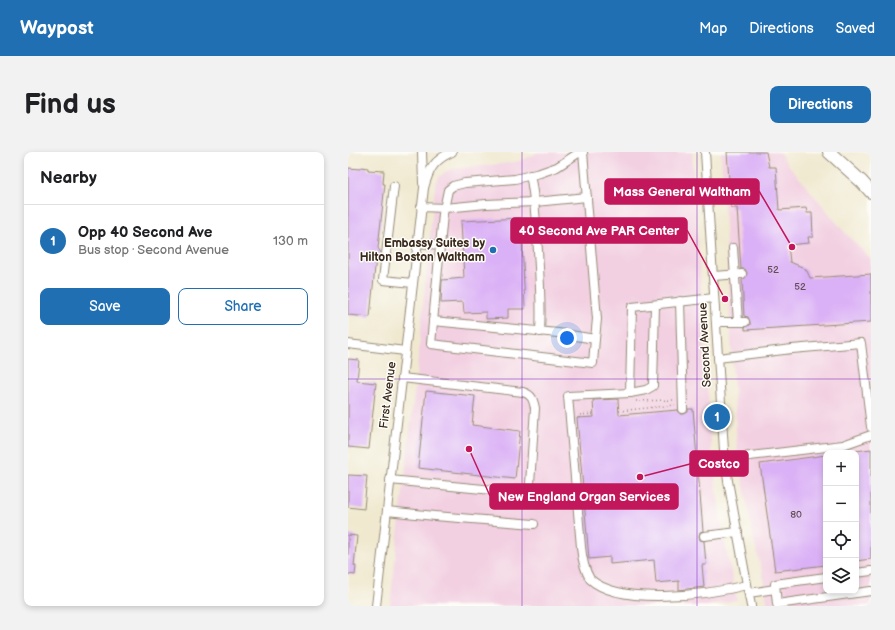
<!DOCTYPE html>
<html lang="en">
<head>
<meta charset="utf-8">
<style>
	body { margin:0; font-family:"Balsamiq Sans",sans-serif; background:#f2f2f2; color:#202124 }
	.controls { position:absolute; right:12px; bottom:12px; display:grid; overflow:hidden; border-radius:8px; box-shadow:0 2px 6px #0003 }
	.controls button { width:36px; height:36px; display:grid; place-items:center; padding:0; border:0; border-bottom:1px solid #e0e0e0; background:#fff; color:#202124; font:20px sans-serif }
	.you { position:absolute; left:219px; top:186px; width:14px; height:14px; margin:-10px; border:3px solid #fff; border-radius:50%; background:#1a73e8; box-shadow:0 0 0 6px #1a73e833 }
	.badge { display:grid; place-items:center; width:26px; height:26px; border-radius:50%; background:#1f6fb2; color:#fff; font-size:13px; font-weight:700 }
	.pin { position:absolute; translate:-50% -50%; border:2px solid #fff; box-shadow:0 1px 4px #0006 }
	.list { margin:0; padding:0; list-style:none }
	h2 { display:flex; justify-content:space-between; align-items:center; height:52px; margin:0; padding:0 16px; font-size:17px }
	h2 small { font-size:13px; font-weight:400; color:#757577 }
	.list li { display:grid; grid-template-columns:26px 1fr auto; gap:12px; align-items:center; box-sizing:border-box; height:72px; padding:0 16px; border-top:1px solid #e0e0e0 }
	.list b { display:block; font-size:15px; white-space:nowrap }
	.list p { margin:0; font-size:13px; white-space:nowrap; color:#757577 }
	.list em { font-size:13px; font-style:normal; color:#757577 }
	.actions { display:flex; gap:8px; padding:12px 16px }
	.actions a { flex:1; padding:9px 0; border:1px solid #1f6fb2; border-radius:8px; text-align:center; font-size:14px; color:#1f6fb2 }
	.actions .main { background:#1f6fb2; color:#fff }
	.icon { flex:none; width:22px; height:22px; fill:none; stroke:currentColor; stroke-width:2; stroke-linecap:round; stroke-linejoin:round }
	.map { position:relative; flex:none; width:523px; height:454px; overflow:hidden; border-radius:8px }
	header { display:flex; align-items:center; gap:24px; box-sizing:border-box; height:56px; padding:0 20px; background:#1f6fb2; color:#fff }
	header strong { font-size:19px }
	nav { display:flex; gap:22px; margin-inline-start:auto; font-size:14px }
	.intro { display:flex; align-items:center; justify-content:space-between; box-sizing:border-box; height:96px; padding:0 24px }
	h1 { margin:0; font-size:28px }
	.button { padding:10px 18px; border-radius:8px; background:#1f6fb2; color:#fff; font-size:14px; font-weight:700 }
	main { display:flex; gap:24px; padding:0 24px }
	aside { flex:1; background:#fff; border-radius:8px; box-shadow:0 2px 6px #0003 }
	.map>svg:first-child { display:block }
</style>
</head>
<body>
<header>
<strong>Waypost</strong>
<nav><a>Map</a><a>Directions</a><a>Saved</a></nav>
</header>
<div class="intro"><h1>Find us</h1><a class="button">Directions</a></div>
<main>
<aside>
<h2>Nearby<small></small></h2>
<ul class="list">
<li><span class="badge">1</span><div><b>Opp 40 Second Ave</b><p>Bus stop · Second Avenue</p></div><em>130 m</em></li>
</ul>
<div class="actions"><a class="main">Save</a><a>Share</a></div>
</aside>
<div class="map">
<svg width="523" height="454" viewBox="0 0 523 454">
	<rect width="100%" height="100%" fill="#fdfcf7"/>
	<filter id="ink" filterUnits="userSpaceOnUse"><feTurbulence type="fractalNoise" baseFrequency=".025" numOctaves="2"/><feDisplacementMap in="SourceGraphic" scale="8" xChannelSelector="R" yChannelSelector="G"/><feConvolveMatrix kernelMatrix="1 2 1 2 8 2 1 2 1" color-interpolation-filters="sRGB"/></filter>
	<filter id="wash" filterUnits="userSpaceOnUse"><feTurbulence type="fractalNoise" baseFrequency=".012" numOctaves="4" result="noise"/><feDisplacementMap in="SourceGraphic" scale="16" xChannelSelector="R" yChannelSelector="G"/><feGaussianBlur stdDeviation="0.9" result="paint"/><feColorMatrix in="noise" values="0 0 0 0 0 0 0 0 0 0 0 0 0 0 0 0 0 1.4 0 .05"/><feComposite in="paint" operator="in"/></filter>
	<g filter="url(#wash)">
		<rect width="100%" height="100%" fill="#f0e9d0"/>
		<g fill="#f2cfe1" fill-rule="evenodd">
			<path d="M191,0H344L364,305L376,387L389,448L358,454H227L223,438L226,454H42L69,217L87,33L91,25L97,20L105,17L161,11L172,9Z"/>
			<path d="M373,0H431L438,10L500,84L523,107V454H420L414,420L406,389L389,296ZM478,301H508V439H478Z"/>
		</g>
		<g id="blocks">
			<g fill="#dab0f6">
				<path d="M379,0H418L421,15H428L431,58L458,56L459,61H464L465,85H460L461,91L440,93L442,110L454,115L459,119L462,126L523,122V170L397,178V175L402,173V170L400,165L396,164L394,128L397,126L399,121L397,117H393L389,56H383Z"/>
				<path d="M13,15L20,16V18L36,19L35,32H37L30,96L33,101L32,103L28,105L22,165L0,163V16L12,17Z"/>
				<path d="M173,66L177,157H160V166L138,167V160L116,161L115,150L93,151L94,128L116,126L113,69Z"/>
				<path d="M0,207L11,208L9,229L28,231L21,297L0,295Z"/>
				<path d="M78,239L127,244L124,273L172,279L167,327L70,316Z"/>
				<path d="M270,247L271,263L330,258L332,262H336L340,260V257H345L355,379L352,380L351,384L352,388L356,389L358,413H354L356,435L331,438V429L308,431L306,408L262,412V405L241,407L229,266L246,265L245,248Z"/>
				<path d="M523,297V407L508,409V299Z"/>
				<path d="M478,303V413L427,419L412,312Z"/>
				<path d="M0,323L19,324L16,357L0,355Z"/>
				<path d="M0,383L9,384L6,414H8L7,423L0,422Z"/>
			</g>
		</g>
	</g>
	<g filter="url(#ink)">
		<use href="#blocks" fill-opacity="0" stroke="#968a77" stroke-width="1"/>
		<g fill="none" stroke-linecap="round" stroke-linejoin="round">
			<defs>
				<g id="minor">
					<path d="M74,0L75,31"/>
					<path d="M232,0L209,15L192,21L167,27L117,31L105,34L100,38L95,62L83,192L245,211L247,187"/>
					<path d="M357,0L376,298L380,329L403,454"/>
					<path d="M182,23C187,44 187,64 189,84C191,116 194,148 192,180"/>
					<path d="M46,34L35,128L65,131"/>
					<path d="M73,55L97,56L138,52L187,50L239,45"/>
					<path d="M69,91L93,93"/>
					<path d="M385,96L390,170"/>
					<path d="M365,124L394,122"/>
					<path d="M332,149L335,257"/>
					<path d="M307,153L305,234L298,238L282,241L284,155L366,146"/>
					<path d="M85,169L210,181L247,187L249,167L235,0"/>
					<path d="M368,170H397"/>
					<path d="M0,192L57,199"/>
					<path d="M370,206L444,197L513,191L523,275"/>
					<path d="M282,241L220,244L233,395C234,406 236,417 242,427C271,454 359,443 399,433"/>
					<path d="M377,307L495,293L523,283"/>
					<path d="M42,328L176,341L181,338L182,332L187,256C185,247 184,243 175,240L54,226"/>
					<path d="M39,359L87,364L186,372"/>
					<path d="M356,384L390,380"/>
					<path d="M508,421L523,419"/>
					<path d="M478,425L427,432L429,452L523,439"/>
					<path d="M401,441L427,437"/>
					<path d="M28,454L76,36C81,17 86,8 104,0"/>
				</g>
				<path id="highway" d="M481,0L514,30L523,40"/>
			</defs>
			<use href="#minor" stroke="#968a77" stroke-width="10"/>
			<use href="#highway" stroke="#968a77" stroke-width="14"/>
			<g stroke="#968a77" stroke-width="1.5" stroke-dasharray="1 3" stroke-linecap="butt">
				<path d="M288,249L326,248"/>
				<path d="M271,259L327,253"/>
				<path d="M231,266V263L246,262"/>
			</g>
			<use href="#minor" stroke="#fff" stroke-width="8"/>
			<use href="#highway" stroke="#fff" stroke-width="12"/>
		</g>
	</g>
	<path fill="none" stroke="#7b2cbf" stroke-width="1" stroke-opacity="0.55" d="M174,0V454M349,0V454M0,227H523"/>
	<circle fill="#1f6fb2" stroke="#fdfcf7" stroke-width="1.5" cx="145" cy="98" r="4"/>
	<g text-anchor="middle" dominant-baseline="central" stroke-width="3" stroke-linejoin="round" paint-order="stroke">
		<g font-size="10" fill="#634c54">
			<text x="425" y="118">52</text>
			<text x="452" y="135">52</text>
			<text x="448" y="363">80</text>
		</g>
		<g font-size="12" font-weight="bold" fill="#3b2a1e" stroke="#fdfcf7" text-anchor="end">
			<text x="137" y="91">Embassy Suites by<tspan x="137" dy="14">Hilton Boston Waltham</tspan></text>
		</g>
		<g font-size="12" fill="#3b2a1e" stroke="#fdfcf7">
			<text transform="translate(357 193) rotate(-93)">Second Avenue</text>
			<text transform="translate(40 243) rotate(-83)">First Avenue</text>
		</g>
	</g>
	<path fill="none" stroke="#c2185b" stroke-width="1.5" d="M444 95L411 39M377 147L339 78M292 325L342 312M121 297L142 344"/>
	<g fill="#c2185b" stroke="#fdfcf7" stroke-width="1.5">
		<circle cx="444" cy="95" r="4"/>
		<circle cx="377" cy="147" r="4"/>
		<circle cx="292" cy="325" r="4"/>
		<circle cx="121" cy="297" r="4"/>
	</g>
	<g fill="#c2185b" stroke="#c2185b" stroke-width="1.5">
		<rect x="257" y="27" width="154" height="25" rx="4"/>
		<rect x="163" y="66" width="176" height="25" rx="4"/>
		<rect x="342" y="299" width="58" height="25" rx="4"/>
		<rect x="142" y="332" width="188" height="25" rx="4"/>
	</g>
	<g font-size="13" text-anchor="middle" font-weight="bold" fill="#fff">
		<text x="334" y="44">Mass General Waltham</text>
		<text x="251" y="83">40 Second Ave PAR Center</text>
		<text x="371" y="316">Costco</text>
		<text x="236" y="349">New England Organ Services</text>
	</g>
</svg>
<div class="controls">
<button>+</button>
<button>−</button>
<button><svg class="icon" aria-label="locate" viewBox="0 0 24 24"><circle cx="12" cy="12" r="6"/><path d="M12 2v4M12 18v4M2 12h4M18 12h4"/></svg></button>
<button><svg class="icon" aria-label="layers" viewBox="0 0 24 24"><path d="M12 4l9 5-9 5-9-5zM3 14l9 5 9-5"/></svg></button>
</div>
<div class="you"></div>
<div class="pin badge" style="left:369px;top:265px">1</div>
</div>
</main>
</body>
</html>
